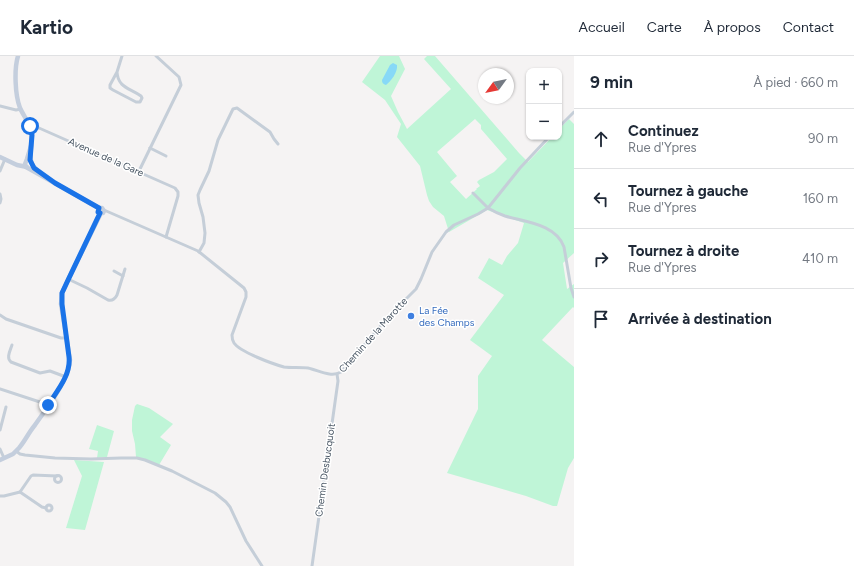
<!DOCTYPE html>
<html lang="fr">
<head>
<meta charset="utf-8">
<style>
	body { margin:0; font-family:Figtree,sans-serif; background:#f6f6f7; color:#1f2937 }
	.controls { position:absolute; right:12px; top:12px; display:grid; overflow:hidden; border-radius:8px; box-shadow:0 1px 3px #0004 }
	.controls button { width:36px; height:36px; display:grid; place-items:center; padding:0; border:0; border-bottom:1px solid #e0e1e3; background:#fff; color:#1f2937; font:20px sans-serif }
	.compass { position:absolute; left:478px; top:12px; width:36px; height:36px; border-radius:50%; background:#fff; box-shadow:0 1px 3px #0004; rotate:237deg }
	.stop { position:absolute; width:12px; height:12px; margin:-9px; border:3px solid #1a73e8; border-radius:50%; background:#fff }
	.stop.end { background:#1a73e8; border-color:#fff; box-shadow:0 1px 4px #0008 }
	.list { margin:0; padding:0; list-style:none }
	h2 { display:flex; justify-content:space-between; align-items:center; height:52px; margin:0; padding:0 16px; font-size:17px }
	h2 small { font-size:13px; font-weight:400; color:#747a83 }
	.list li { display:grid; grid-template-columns:26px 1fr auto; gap:12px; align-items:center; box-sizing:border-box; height:60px; padding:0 16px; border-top:1px solid #e0e1e3 }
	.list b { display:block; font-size:15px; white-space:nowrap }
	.list p { margin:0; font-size:13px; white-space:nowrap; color:#747a83 }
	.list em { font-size:13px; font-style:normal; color:#747a83 }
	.icon { flex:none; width:22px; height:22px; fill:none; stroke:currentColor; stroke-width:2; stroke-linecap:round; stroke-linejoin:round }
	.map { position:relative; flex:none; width:574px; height:510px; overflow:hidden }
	header { display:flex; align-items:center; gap:24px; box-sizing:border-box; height:56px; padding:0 20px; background:#fff; border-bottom:1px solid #e0e1e3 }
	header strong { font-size:19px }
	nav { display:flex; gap:22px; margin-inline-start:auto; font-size:14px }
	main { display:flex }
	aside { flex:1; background:#fff }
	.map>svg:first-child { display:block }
</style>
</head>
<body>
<header>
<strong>Kartio</strong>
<nav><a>Accueil</a><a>Carte</a><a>À propos</a><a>Contact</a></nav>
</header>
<main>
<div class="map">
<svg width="574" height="510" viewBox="0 0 574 510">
	<rect width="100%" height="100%" fill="#f5f3f3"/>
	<g fill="#bff5d7" fill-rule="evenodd">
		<path d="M380,0H399L405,13L391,40L398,56L407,73L451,33L424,3L427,0H435L519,97L528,106L552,81H559V73L569,63L574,68V197L563,207L567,233L574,228V252L573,251L542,284L574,311V402L568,412L557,450H553L526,440L447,417L478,353V320L492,300L470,284L504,239L478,222L489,202L502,209L507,200L518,187L524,167L487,154L449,176L444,160L433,151L429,145L427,139L420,110L397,81L401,68L385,44L362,26ZM475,63L481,69V73L507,103L494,116L479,124L477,126L480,130L476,133H477L466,143L450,126L457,120L437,96Z"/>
		<path d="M137,348L149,352L173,368L160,381L171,389L159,409L136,401L135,388L132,375V364L135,350Z"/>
		<path d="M97,369L114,375L107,401L97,402L98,395L89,393Z"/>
		<path d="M74,404L104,406L85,474L66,472L82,420Z"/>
	</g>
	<path fill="#87d9f7" d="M393,7L397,9C398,16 391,25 386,29C383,28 382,27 382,24L390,9Z"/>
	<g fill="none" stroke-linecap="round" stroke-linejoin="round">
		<g stroke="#c5ced8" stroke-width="3">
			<path d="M117,16C118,32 130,32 141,40L142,42L140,46H136L113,34L110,32V29L117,16L122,0"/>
			<path d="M0,50L16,54L21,53"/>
			<path d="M30,70L39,72L175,132L178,136V140L166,181"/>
			<path d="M559,71L574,56"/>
			<path d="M150,92L166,100"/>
			<path d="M0,115L5,103"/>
			<path d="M139,115L181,29L179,21L156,0"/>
			<path d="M473,137L488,152L520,112L549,81"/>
			<path d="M0,138L1,143L0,147"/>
			<path d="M104,154L198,195L244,232L246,236V241L232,279C232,282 232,284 234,287C240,296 273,308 284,311C292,312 300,311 308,312C318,314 331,322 341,316L390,259L416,233L421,223L432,196L446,176L454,169L478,158L488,152C493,155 499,158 505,160C525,166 556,168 564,191L571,232L574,241"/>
			<path d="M199,196L204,187L205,177L203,161L199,147L198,139L200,134L209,115L218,84L233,53L237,52L270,76L274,83L278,88"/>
			<path d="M114,215L123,220"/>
			<path d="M68,223L87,232L108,244C112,245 115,243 117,239L125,213"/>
			<path d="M0,259L6,263L61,282H66"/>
			<path d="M12,289C10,295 6,302 11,306L40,317L50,315L66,321"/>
			<path d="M0,333L49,349"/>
			<path d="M0,374L6,351"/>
			<path d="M0,393L4,402"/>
			<path d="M16,395L20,398L25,399L55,402L91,403L121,402H137L145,404L172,415L215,437L226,446L230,451L246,485L262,510"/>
			<circle cx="58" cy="423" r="3.5"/>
			<path d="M20,436L31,420L33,419L57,420"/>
			<path d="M0,440H4L20,436L42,451L46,452"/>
			<circle cx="49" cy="452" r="3"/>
			<path d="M312,510L338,325L337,318"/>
		</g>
		<g stroke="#c4cedd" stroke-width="4.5">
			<path d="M18,0C14,13 15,39 20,52C23,59 29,66 31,74C35,87 24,104 37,114"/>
			<path d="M0,101L17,109L27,111"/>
			<path d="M0,404L13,398L19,392C25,385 29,376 35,369C46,353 69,324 70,304L61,248L62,237L69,222L99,161L101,157H103L104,155L102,152H99L26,111L25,108L27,103L31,90"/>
		</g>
	</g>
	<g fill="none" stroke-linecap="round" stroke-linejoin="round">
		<path stroke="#1a73e8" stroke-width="5" d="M30,70L32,79L30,104L34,112L55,127L99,152L98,156L100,157L69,222L62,237V248L69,301C71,319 57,335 48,349"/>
	</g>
	<circle fill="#3f7fe0" stroke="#fff" stroke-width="1.5" cx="411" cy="260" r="4"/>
	<g text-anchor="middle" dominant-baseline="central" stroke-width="3" stroke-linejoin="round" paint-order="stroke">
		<g font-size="10" fill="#485563" stroke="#fff">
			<text transform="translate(106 101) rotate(24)">Avenue de la Gare</text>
			<text transform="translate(373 279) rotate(-48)">Chemin de la Marotte</text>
			<text transform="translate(325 414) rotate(-82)">Chemin Desbucquoit</text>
		</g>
		<g font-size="10" fill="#366cbe" stroke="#fff" text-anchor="start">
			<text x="419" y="254">La Fée<tspan x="419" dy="12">des Champs</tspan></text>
		</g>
	</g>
</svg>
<div class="controls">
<button>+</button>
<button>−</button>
</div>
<svg class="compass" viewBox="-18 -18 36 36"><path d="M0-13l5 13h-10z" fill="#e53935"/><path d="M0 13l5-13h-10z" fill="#747a83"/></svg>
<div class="stop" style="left:30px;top:70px"></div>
<div class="stop end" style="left:48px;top:349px"></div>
</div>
<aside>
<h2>9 min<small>À pied · 660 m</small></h2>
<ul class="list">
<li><svg class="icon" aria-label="ahead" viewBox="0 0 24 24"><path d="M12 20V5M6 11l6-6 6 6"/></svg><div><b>Continuez</b><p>Rue d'Ypres</p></div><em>90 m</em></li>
<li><svg class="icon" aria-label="left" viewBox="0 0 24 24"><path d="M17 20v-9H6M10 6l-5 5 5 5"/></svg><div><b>Tournez à gauche</b><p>Rue d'Ypres</p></div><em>160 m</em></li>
<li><svg class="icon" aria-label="right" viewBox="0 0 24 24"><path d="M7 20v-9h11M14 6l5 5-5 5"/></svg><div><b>Tournez à droite</b><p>Rue d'Ypres</p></div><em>410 m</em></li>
<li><svg class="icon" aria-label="arrive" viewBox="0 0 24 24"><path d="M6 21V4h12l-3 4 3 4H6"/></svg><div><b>Arrivée à destination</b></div></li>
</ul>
</aside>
</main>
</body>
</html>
